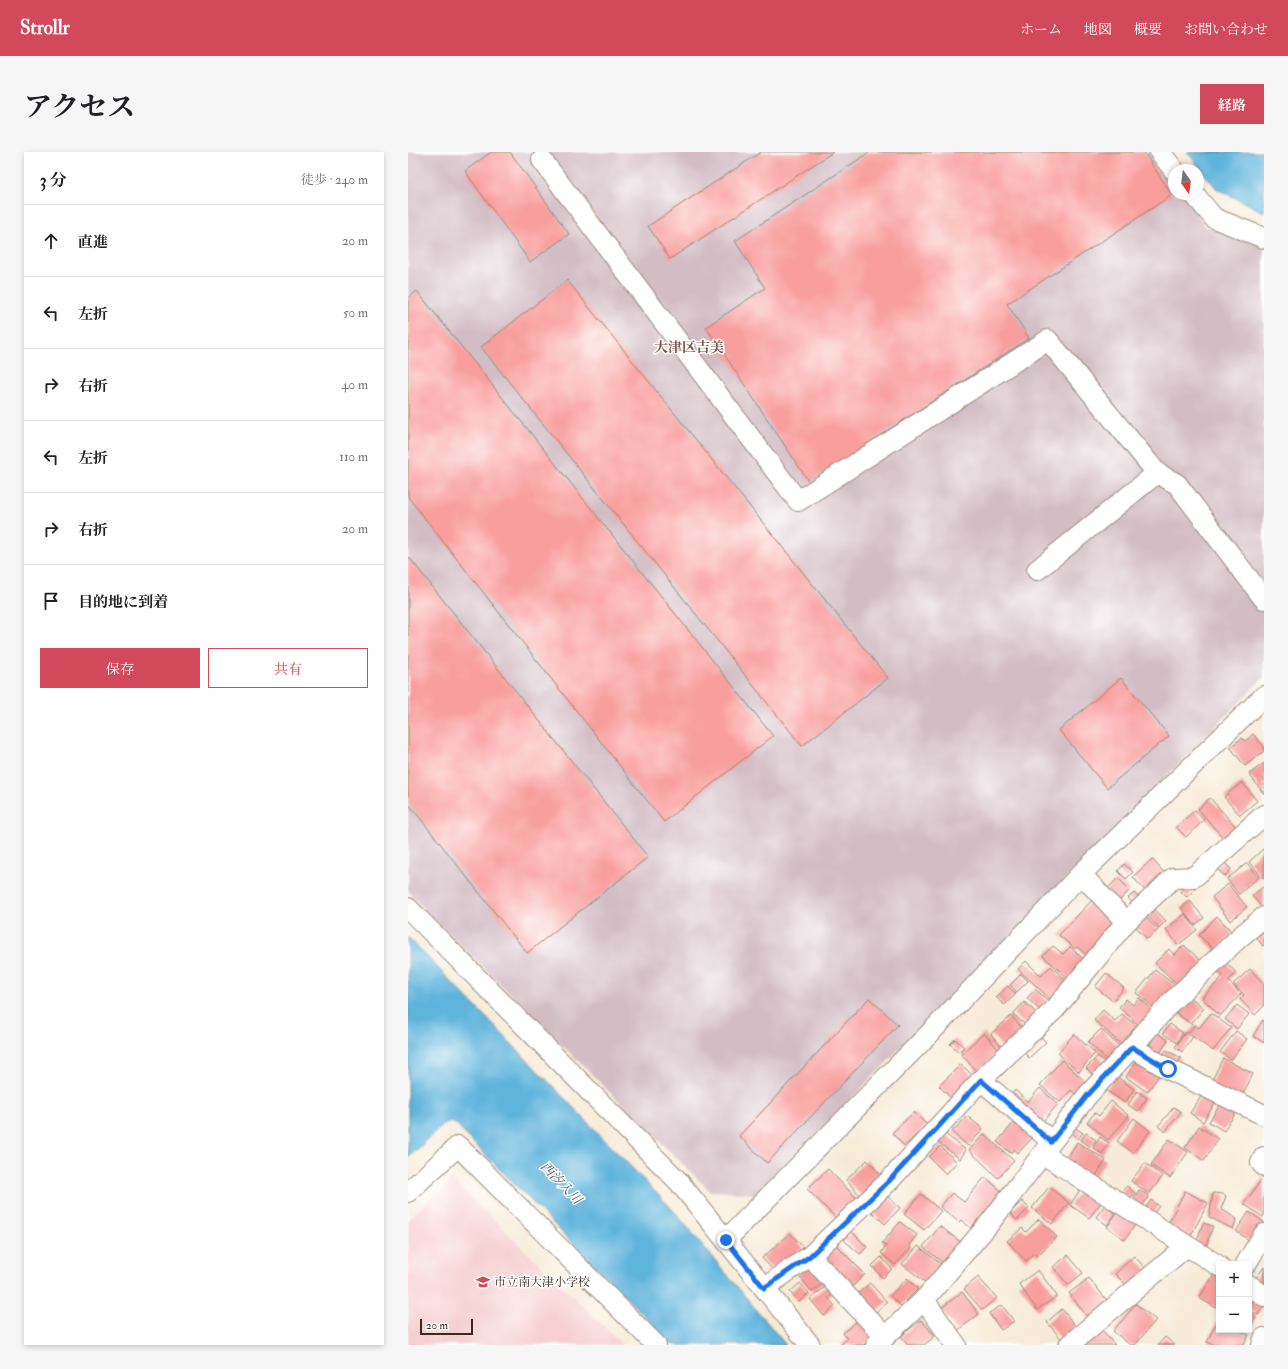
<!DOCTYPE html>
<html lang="ja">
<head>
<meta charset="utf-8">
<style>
	body { margin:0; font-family:"IM FELL Double Pica","Noto Serif JP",serif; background:#f6f6f6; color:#202124 }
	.controls { position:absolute; right:12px; bottom:12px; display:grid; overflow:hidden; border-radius:0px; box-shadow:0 2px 6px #0003 }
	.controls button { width:36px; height:36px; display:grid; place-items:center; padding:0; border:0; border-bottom:1px solid #e0e0e0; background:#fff; color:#202124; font:20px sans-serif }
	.compass { position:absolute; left:760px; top:12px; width:36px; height:36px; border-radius:50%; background:#fff; box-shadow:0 2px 6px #0003; rotate:166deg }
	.scale { position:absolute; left:12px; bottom:10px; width:53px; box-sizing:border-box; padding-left:4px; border:2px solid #3b2a1e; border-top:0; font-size:11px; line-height:14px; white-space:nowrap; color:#3b2a1e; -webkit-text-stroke:3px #fff; paint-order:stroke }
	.stop { position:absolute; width:12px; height:12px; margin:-9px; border:3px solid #1a73e8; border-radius:50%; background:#fff }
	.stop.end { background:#1a73e8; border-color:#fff; box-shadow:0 1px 4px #0008 }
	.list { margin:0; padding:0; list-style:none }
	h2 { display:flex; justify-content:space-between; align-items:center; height:52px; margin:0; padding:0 16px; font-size:17px }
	h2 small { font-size:13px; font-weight:400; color:#757577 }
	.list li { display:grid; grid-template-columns:26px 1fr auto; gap:12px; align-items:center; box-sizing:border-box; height:72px; padding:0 16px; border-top:1px solid #e0e0e0 }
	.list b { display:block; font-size:15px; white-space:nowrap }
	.list em { font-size:13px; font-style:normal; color:#757577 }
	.actions { display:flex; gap:8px; padding:12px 16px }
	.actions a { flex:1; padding:9px 0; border:1px solid #d1495b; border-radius:0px; text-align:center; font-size:14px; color:#d1495b }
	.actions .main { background:#d1495b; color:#fff }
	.icon { flex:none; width:22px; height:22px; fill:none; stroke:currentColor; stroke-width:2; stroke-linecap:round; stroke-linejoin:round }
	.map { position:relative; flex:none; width:856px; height:1193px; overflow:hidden; border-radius:0px }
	header { display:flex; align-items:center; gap:24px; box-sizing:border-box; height:56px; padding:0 20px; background:#d1495b; color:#fff }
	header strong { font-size:19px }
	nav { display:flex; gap:22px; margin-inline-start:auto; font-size:14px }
	.intro { display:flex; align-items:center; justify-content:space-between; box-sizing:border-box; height:96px; padding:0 24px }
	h1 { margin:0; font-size:28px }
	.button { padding:10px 18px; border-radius:0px; background:#d1495b; color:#fff; font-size:14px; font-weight:700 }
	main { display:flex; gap:24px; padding:0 24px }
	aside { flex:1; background:#fff; border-radius:0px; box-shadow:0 2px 6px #0003 }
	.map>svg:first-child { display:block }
</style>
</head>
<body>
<header>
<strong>Strollr</strong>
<nav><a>ホーム</a><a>地図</a><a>概要</a><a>お問い合わせ</a></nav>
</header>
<div class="intro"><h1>アクセス</h1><a class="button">経路</a></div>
<main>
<aside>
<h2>3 分<small>徒歩 · 240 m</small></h2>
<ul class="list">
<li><svg class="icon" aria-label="ahead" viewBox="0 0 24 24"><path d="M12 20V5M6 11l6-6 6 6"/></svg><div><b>直進</b></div><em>20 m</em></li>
<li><svg class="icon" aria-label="left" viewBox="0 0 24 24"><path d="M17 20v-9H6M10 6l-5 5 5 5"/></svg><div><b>左折</b></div><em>50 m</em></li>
<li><svg class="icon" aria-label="right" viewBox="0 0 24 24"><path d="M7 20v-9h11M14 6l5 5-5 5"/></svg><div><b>右折</b></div><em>40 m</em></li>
<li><svg class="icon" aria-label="left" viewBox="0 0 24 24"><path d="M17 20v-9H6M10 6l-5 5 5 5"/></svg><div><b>左折</b></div><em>110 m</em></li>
<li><svg class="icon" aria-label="right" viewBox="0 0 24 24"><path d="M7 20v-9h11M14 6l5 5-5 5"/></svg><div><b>右折</b></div><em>20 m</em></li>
<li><svg class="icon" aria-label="arrive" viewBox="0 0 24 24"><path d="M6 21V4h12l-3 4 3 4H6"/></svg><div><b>目的地に到着</b></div></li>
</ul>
<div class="actions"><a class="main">保存</a><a>共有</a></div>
</aside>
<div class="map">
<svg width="856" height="1193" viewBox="0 0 856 1193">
	<rect width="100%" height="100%" fill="#fff"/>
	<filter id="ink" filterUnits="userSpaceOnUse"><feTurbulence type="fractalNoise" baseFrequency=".025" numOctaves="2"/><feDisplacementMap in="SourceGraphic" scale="8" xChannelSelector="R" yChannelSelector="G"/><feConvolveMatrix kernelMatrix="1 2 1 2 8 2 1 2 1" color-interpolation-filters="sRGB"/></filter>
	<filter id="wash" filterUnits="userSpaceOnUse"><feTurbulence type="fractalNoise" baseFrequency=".012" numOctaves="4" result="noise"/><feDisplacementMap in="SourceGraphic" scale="16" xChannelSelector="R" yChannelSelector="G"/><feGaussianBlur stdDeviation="0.9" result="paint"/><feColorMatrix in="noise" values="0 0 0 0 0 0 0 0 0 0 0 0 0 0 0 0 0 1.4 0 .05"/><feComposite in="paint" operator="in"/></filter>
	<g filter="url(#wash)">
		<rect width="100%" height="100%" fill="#f7ebd7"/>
		<path fill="#f7cfd0" d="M44,1027L215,1193H0V1068Z"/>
		<path fill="#d2bdc5" d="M0,0H749L766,26V42H777L797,74L856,94V525L350,1042L302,1039L9,750L0,738Z"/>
		<g fill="#5eb4db" stroke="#4c6f7c">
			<path d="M779,0H856V60L809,37Z"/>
			<path d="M0,785L265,1058L378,1193H265L44,969L35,973L0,1006Z"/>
		</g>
		<g id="blocks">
			<g fill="#f89e9c">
				<path d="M83,0H102L161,82L122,110L57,19Z"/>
				<path d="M353,0H425L262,107L240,74Z"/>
				<path d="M462,0H736L764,43L599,152L621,186L401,330L298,175L357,136L327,89Z"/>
				<path d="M159,128L480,526L394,594L73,195Z"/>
				<path d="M9,139L365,584L256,670L0,345V146Z"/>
				<path d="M0,404L240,705L119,801L0,651Z"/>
				<path d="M713,526L761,584L699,636L651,578Z"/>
				<path d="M845,582L856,595V599L837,614L822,595L834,586L837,589Z"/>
				<path d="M856,611V642L841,622Z"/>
				<path d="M834,630L849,649L832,663L816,645Z"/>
				<path d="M802,646L829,676L816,687L790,657Z"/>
				<path d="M787,658L796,668L778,685L768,675Z"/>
				<path d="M856,696V725L855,726L841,710Z"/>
				<path d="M744,707L759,724L740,742L725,725Z"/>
				<path d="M815,709L823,717L817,724L808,716Z"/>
				<path d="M839,711L851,725L831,742L819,727Z"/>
				<path d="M716,712L725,720L718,727L710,719Z"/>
				<path d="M710,726L722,738L708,752L696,740Z"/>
				<path d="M782,730L788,736L779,745L773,740Z"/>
				<path d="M820,732L839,755L822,769L804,745Z"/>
				<path d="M856,734V758L844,744Z"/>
				<path d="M726,741L732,747L727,753L720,746Z"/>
				<path d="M687,745L714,773L680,805L669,795L667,797L651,783Z"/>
				<path d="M782,749L796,766L787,773L773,756Z"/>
				<path d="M744,754L758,769L751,776L737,761Z"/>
				<path d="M777,762L789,778L770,793L758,777Z"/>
				<path d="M737,764L750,778L739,787L727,774Z"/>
				<path d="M809,764L825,781L807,799L791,783Z"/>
				<path d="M856,776V793L855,794L844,780Z"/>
				<path d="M776,793L796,812L773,836L747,811L761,797L766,803Z"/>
				<path d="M645,794L655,802L662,795L678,809L663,829L635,804Z"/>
				<path d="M618,809L633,824L643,814L660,830L643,848L610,817Z"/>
				<path d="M818,810L828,821L820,829L833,842L812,864L794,846L815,824L809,818Z"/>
				<path d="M842,817L856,832V854L847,863L832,847L836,843L825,832Z"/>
				<path d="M747,818L767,833L748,857L728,841Z"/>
				<path d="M698,821L716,836L705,849L687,835Z"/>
				<path d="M613,822L620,829L609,840L602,833Z"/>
				<path d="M600,834L608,842L596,853L588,845Z"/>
				<path d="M627,837L645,853L637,863L619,846Z"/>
				<path d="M781,844L796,856L783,872L768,861Z"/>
				<path d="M461,846L490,873L359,1011L331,984Z"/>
				<path d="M731,846L748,860L734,876L711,855L718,847L725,853Z"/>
				<path d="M616,850L633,865L622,877L605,862Z"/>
				<path d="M829,853L841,862L829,877L817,867Z"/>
				<path d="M695,858L707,869L714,862L733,878L717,896L686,868Z"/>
				<path d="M803,861L823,876L805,899L780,881L787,873L791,876Z"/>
				<path d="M603,864L616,878L595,897L583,882Z"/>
				<path d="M855,868L856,869V891L845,884Z"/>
				<path d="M762,872L775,881L769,891L755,881Z"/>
				<path d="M693,877L715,898L702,911L680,890Z"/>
				<path d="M828,879L839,887L823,908L812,900Z"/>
				<path d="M778,880L785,885L774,900L767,895Z"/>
				<path d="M576,881L592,899L569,920L553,902Z"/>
				<path d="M629,881L638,890L621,906L613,897Z"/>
				<path d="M749,881L760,888L749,906L738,899Z"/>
				<path d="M666,882L687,901L671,920L650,901Z"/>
				<path d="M547,887L556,895L551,900L542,892Z"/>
				<path d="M758,898L773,906L767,917L752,909Z"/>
				<path d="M690,904L700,913L688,926L678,916Z"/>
				<path d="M815,906L845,922L832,948L802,932Z"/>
				<path d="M730,907L752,922L739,940L718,925Z"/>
				<path d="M654,908L681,933L670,945L663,938L652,950L632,933Z"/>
				<path d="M553,912L567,926L545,948L531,934Z"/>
				<path d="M708,924L726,937L717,951L698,938Z"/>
				<path d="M632,936L650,952L631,974L600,946L607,938L620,950Z"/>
				<path d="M729,939L739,946L730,959L720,953Z"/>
				<path d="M796,940L809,948L795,970L782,961Z"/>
				<path d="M815,948L830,957L816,979L801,970Z"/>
				<path d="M703,949L721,964L700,988L679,970L687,961L691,964Z"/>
				<path d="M766,955L773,960L757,980L750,974Z"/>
				<path d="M506,960L519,973L496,994L484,981Z"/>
				<path d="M559,964L575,977L560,994L544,980Z"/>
				<path d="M726,966L742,979L725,1001L709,989Z"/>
				<path d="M609,967L627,983L610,1001L606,997L603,1001L589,990Z"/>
				<path d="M791,974L810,987L796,1009L777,996Z"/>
				<path d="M666,975L675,981L670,987L662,980Z"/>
				<path d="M532,978L558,998L552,1007L526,987Z"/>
				<path d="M678,981L688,988L683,995L673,988Z"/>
				<path d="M576,982L606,1009L590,1026L561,998Z"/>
				<path d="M692,985L701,991L694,1002L685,996Z"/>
				<path d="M761,987L780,1000L762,1026L743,1013Z"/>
				<path d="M669,990L698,1008L685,1028L657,1010Z"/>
				<path d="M532,994L549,1010L538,1022L521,1005Z"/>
				<path d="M459,1008L476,1026L455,1046L438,1028Z"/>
				<path d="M737,1011L755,1024L741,1042L723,1029Z"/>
				<path d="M420,1017L451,1049L431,1069L399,1037Z"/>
				<path d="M856,1024V1063L855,1065L836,1052Z"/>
				<path d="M577,1025L596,1041L573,1069L570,1067L563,1076L553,1068L551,1070L532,1055L544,1041L556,1050Z"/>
				<path d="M719,1034L727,1041L722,1047L713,1040Z"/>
				<path d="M641,1035L661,1051L644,1072L624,1056Z"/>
				<path d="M674,1035L694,1049L681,1066L662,1053Z"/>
				<path d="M731,1038L741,1044L730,1060L721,1054Z"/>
				<path d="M777,1039L800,1051L780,1089L757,1077Z"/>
				<path d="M805,1041L815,1042L818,1044L813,1057L829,1067L825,1077L801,1065Z"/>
				<path d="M477,1042L492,1056L477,1072L462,1058Z"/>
				<path d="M513,1042L533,1059L516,1078L496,1062Z"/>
				<path d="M743,1048L751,1054L743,1065L735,1059Z"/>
				<path d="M614,1049L621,1056L609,1068L602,1061Z"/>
				<path d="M697,1053L707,1062L699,1073L688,1065Z"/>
				<path d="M712,1057L729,1070L717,1088L699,1075Z"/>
				<path d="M841,1060L856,1070L842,1089L828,1079Z"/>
				<path d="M631,1067L649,1085L629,1104L626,1101L618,1109L599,1089L614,1076L618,1080Z"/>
				<path d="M492,1070L509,1083L501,1093L503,1096L487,1113L473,1101L478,1094L474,1091Z"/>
				<path d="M795,1071L805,1074L796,1100L786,1097Z"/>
				<path d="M532,1074L555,1092L538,1113L515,1095Z"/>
				<path d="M444,1080L459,1095L452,1102L436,1088Z"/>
				<path d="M382,1081L395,1095L367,1120L354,1106Z"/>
				<path d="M424,1089L457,1122L443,1136L410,1103Z"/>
				<path d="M510,1094L533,1112L518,1131L494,1112Z"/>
				<path d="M660,1103L675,1121L660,1133L645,1115Z"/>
				<path d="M726,1104L739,1118L721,1136L707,1122Z"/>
				<path d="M473,1105L484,1117L475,1126L464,1114Z"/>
				<path d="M402,1109L418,1129L404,1140L390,1123Z"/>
				<path d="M856,1115V1138L845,1130Z"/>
				<path d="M630,1118L649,1144L629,1158L611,1132Z"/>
				<path d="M808,1119L811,1121V1151L808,1156L791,1146Z"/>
				<path d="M570,1125L589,1146L574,1158L556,1137Z"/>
				<path d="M499,1126L510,1137L493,1154L482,1144Z"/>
				<path d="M681,1126L701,1151L681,1167L661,1141Z"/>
				<path d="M392,1131L401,1141L391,1150L382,1140Z"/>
				<path d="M422,1131L428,1139L420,1146L427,1154L416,1164L402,1147Z"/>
				<path d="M462,1131L479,1150L466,1162L448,1143Z"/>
				<path d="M554,1140L571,1162L549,1179L532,1157Z"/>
				<path d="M841,1142L856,1152L850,1163L841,1158Z"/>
				<path d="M728,1152L748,1168L727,1193H722L705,1179Z"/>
				<path d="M594,1153L606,1169L593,1178L581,1161Z"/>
				<path d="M654,1157L668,1175L653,1187L639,1170Z"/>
				<path d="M841,1161L848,1165L841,1179Z"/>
				<path d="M454,1165L469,1182L456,1193H432L439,1187L435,1181Z"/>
				<path d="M513,1168L527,1184L516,1193H500L493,1184Z"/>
				<path d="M809,1169L811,1170V1178H829L841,1183L836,1193H807L799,1190Z"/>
				<path d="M694,1178L707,1193H675Z"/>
				<path d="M757,1185L767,1193H750Z"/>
			</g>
		</g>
	</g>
	<g filter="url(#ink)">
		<use href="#blocks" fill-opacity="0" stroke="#998a7a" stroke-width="1"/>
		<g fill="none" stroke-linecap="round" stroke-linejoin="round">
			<defs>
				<g id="minor">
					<path d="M752,0L766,18"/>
					<path d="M134,8L390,349L640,188L749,321L769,332L856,447"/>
					<path d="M786,42L806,66L856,86"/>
					<path d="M629,418L749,321"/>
					<path d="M673,722L718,770"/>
					<path d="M0,756L271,1030L402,1193"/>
					<path d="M724,895L760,917L856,963"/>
					<path d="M573,928L643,989"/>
					<path d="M635,1002L811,1114"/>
					<path d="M856,1005L853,1011L856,1014"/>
					<path d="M0,1040L50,994L248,1193"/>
					<path d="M318,1088L523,880L673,722L856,544"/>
					<path d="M402,1104L477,1185"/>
					<path d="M838,1112L856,1082"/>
					<path d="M841,1133L856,1144"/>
					<path d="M356,1136L402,1104L481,1029L573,928L648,856L718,770L765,726L786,725L856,663"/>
					<path d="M516,1148L548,1193"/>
					<path d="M468,1193L516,1148L580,1073L679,944L724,895L763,850L833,784L856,765"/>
					<path d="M661,1193L779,1094"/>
					<path d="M854,1193L856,1186"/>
				</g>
			</defs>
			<use href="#minor" stroke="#998a7a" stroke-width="22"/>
			<use href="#minor" stroke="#fff" stroke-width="20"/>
		</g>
	</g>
	<g fill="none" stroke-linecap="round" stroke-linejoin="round" filter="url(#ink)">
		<path stroke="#1a73e8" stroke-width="5" d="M318,1088L356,1136L402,1104L481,1029L573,928L643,990L679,944L724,895L760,917"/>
	</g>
	<defs>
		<symbol id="school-bare" viewBox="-9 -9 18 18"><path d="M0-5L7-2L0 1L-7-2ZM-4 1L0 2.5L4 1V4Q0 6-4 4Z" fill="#d1495b" stroke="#fff" stroke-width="2.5" paint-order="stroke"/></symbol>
	</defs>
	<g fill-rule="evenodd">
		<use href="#school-bare" x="65" y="1120" width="20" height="20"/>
	</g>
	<g text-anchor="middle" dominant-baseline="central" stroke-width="3" stroke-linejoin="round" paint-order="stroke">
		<g font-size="12" fill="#3b2a1e" stroke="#fff" text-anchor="start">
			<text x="86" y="1130">市立南大津小学校</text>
		</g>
		<g font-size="13" font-style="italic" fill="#49616a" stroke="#fff">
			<text transform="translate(153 1031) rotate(46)">西汐入川</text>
		</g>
		<g font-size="14" font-weight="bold" fill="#7d534a" stroke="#fff">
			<text x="281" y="195">大津区吉美</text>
		</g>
	</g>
</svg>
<div class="controls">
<button>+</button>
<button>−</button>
</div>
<svg class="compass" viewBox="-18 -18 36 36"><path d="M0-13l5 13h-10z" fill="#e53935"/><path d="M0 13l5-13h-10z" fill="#757577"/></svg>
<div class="scale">20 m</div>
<div class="stop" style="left:760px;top:917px"></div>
<div class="stop end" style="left:318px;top:1088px"></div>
</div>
</main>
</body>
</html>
